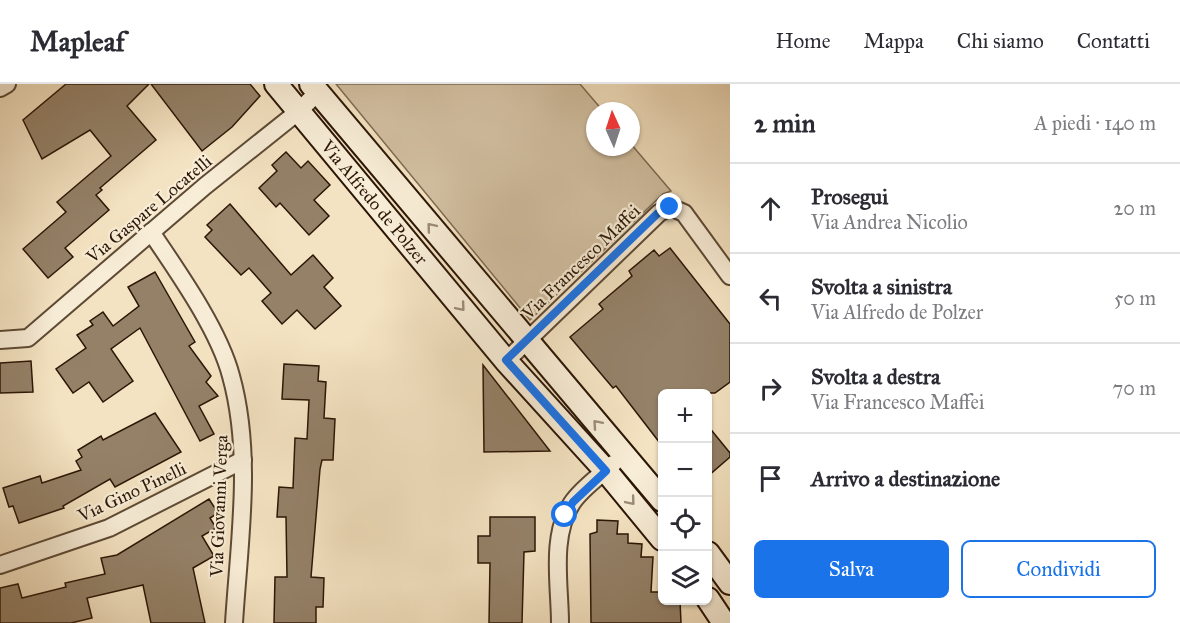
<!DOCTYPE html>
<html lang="it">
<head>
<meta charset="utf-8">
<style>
	body { margin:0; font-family:"IM FELL Great Primer",serif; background:#f2f2f3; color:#2b2b33 }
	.controls { position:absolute; right:18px; bottom:18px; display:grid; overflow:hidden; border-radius:9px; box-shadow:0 2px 4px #0004 }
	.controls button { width:54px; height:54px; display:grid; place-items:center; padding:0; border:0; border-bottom:2px solid #e1e1e2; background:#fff; color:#2b2b33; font:30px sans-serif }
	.compass { position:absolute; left:586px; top:18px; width:54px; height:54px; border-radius:50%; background:#fff; box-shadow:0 2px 4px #0004; rotate:357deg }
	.stop { position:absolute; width:18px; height:18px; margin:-14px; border:4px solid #1a73e8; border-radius:50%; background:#fff }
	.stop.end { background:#1a73e8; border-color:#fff; box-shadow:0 2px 6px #0008 }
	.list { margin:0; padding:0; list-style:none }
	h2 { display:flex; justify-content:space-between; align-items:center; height:78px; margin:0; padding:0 24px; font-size:26px }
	h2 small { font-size:20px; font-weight:400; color:#7c7c81 }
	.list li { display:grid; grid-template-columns:39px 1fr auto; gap:18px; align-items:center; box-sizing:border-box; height:90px; padding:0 24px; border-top:2px solid #e1e1e2 }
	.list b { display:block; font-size:22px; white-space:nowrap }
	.list p { margin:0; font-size:20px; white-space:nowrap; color:#7c7c81 }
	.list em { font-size:20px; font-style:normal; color:#7c7c81 }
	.actions { display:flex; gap:12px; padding:18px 24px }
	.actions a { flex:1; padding:14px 0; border:2px solid #1a73e8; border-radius:9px; text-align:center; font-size:21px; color:#1a73e8 }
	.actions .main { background:#1a73e8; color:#fff }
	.icon { flex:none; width:33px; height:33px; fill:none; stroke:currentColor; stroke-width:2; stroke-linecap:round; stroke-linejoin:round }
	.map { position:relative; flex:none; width:730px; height:539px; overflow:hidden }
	header { display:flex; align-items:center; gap:36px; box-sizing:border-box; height:84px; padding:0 30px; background:#fff; border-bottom:2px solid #e1e1e2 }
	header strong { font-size:28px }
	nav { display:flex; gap:33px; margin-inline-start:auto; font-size:21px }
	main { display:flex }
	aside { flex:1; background:#fff }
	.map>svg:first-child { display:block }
</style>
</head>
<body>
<header>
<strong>Mapleaf</strong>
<nav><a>Home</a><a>Mappa</a><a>Chi siamo</a><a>Contatti</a></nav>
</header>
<main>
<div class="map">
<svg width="730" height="539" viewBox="0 0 730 539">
	<rect width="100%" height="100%" fill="#f4e3c2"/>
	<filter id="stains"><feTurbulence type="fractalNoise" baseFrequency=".00333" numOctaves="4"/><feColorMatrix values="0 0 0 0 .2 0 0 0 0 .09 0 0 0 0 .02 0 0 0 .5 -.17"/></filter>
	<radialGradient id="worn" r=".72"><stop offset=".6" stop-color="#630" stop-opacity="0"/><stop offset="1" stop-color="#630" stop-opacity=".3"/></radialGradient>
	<path fill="#d2c0a2" stroke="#7e6b54" stroke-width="1.5" d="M336,0H580L603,27H595V63H631V60L671,107L663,110L530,236Z"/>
	<g fill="#948168" stroke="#2b1606" stroke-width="1.5">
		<path d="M66,0H149L127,22L156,56L100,104L102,106L96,111L109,126L65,164L73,173L48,194L23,165L66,128L57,118L111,72L90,46L42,75L23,36Z"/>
		<path d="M151,0H250L260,12L232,43L202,67Z"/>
		<path d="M286,68L301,84L308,77L330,101L314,116L329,132L309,151L280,119L276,123L259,104L277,87L272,81Z"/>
		<path d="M230,120L291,191L313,171L333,194L324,203L341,222L315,245L297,226L282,240L262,217L271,209L249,184L241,191L205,153L212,146L207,141Z"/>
		<path d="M670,164L730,240V298L715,309H663V363L616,302L613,304L570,253L603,225L599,220L632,192L629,187L654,166L659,172Z"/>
		<path d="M155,188L195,258L189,262L211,292L206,298L218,312L199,322L214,350L200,357L140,244L111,265L133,297L103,318L89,298L73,309L56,285L86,264L77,251L93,241L90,237L103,228L113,242L139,222L128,203Z"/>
		<path d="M31,277L33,308L0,309V279Z"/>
		<path d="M284,280L319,282L318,297L326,298L324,334L335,335L333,376H322L320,385L311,493L324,494L323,523H316V539H274L275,493H287L286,433H277L279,403L293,404L295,354L307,355L309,316L282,315Z"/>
		<path d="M483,281L550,367L484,368Z"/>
		<path d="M155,329L181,368L115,403L110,395L63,422L64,424L19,439L13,422L9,423L3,404L40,392L42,399L81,386L76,377L82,373L78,366L101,352L103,356Z"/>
		<path d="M708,342L730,369V373L708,392Z"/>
		<path d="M209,415L218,429L210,434L216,444L202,452L214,472L193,484L205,539H151L143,501L87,514L92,534L71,539H0V504L18,500L22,514L66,503L65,499L105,490L101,474L117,471Z"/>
		<path d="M490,433H535V467L524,468L522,539H489L490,479H478V452H490Z"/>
		<path d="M597,436L618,437L617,450H628V459L642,460L641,473H653L651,508H663V516H680L681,539H591L590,450L597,448Z"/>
	</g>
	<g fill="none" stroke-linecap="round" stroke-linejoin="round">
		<defs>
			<g id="street">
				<path d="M0,4L7,0"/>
				<path d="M151,148C178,188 219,246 231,292C253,371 239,458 234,539"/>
				<path d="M0,256L28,254L205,102L299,27L318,8"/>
				<path d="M506,277L659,129L670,123L684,129L730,192"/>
				<path d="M0,481L109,444L243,376"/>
				<path d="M560,539C560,502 550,452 572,419C582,404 600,392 613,380"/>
			</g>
			<g id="secondary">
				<path id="s1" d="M276,0L506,277L606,387L662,455"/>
				<path d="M311,0L662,416"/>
				<path d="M708,469L730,499"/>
				<path d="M708,515L724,539"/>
			</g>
		</defs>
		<use href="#street" stroke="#5d4935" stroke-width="20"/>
		<use href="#secondary" stroke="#2b1606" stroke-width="26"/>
		<use href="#street" stroke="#f8edd7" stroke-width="16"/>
		<use href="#secondary" stroke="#f8edd7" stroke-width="22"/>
	</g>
	<defs><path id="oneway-chevron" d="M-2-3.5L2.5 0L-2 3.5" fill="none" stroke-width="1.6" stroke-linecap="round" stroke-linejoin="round" transform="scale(1.5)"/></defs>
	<g stroke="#9c8c79">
		<use href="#oneway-chevron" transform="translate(431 143) rotate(-130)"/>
		<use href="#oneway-chevron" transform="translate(461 223) rotate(50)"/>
		<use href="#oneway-chevron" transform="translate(597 340) rotate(-131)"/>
		<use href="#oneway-chevron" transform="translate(631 417) rotate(50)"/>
	</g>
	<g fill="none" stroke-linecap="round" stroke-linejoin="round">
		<path stroke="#1a73e8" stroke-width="8" d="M565,431L573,418L606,387L506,276L658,129L670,123"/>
	</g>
	<g text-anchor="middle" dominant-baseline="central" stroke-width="4.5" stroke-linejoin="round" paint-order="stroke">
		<g font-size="18" fill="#2b1606" stroke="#f8edd7">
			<text stroke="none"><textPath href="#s1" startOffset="154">Via Alfredo de Polzer</textPath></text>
			<text transform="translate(149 125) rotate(-40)">Via Gaspare Locatelli</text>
			<text transform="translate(581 178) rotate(-44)">Via Francesco Maffei</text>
			<text transform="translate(132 408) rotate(-25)">Via Gino Pinelli</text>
			<text transform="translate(219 422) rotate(-88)">Via Giovanni Verga</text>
		</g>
	</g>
	<rect width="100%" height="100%" filter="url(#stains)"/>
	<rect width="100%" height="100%" fill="url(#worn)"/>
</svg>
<div class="controls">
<button>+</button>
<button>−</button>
<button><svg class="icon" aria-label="locate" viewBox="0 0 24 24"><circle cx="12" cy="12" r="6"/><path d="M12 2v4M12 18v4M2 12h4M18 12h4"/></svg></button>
<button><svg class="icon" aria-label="layers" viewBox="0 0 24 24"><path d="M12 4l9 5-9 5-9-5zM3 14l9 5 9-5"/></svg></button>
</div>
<svg class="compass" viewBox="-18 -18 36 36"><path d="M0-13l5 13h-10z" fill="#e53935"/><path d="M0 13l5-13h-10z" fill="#7c7c81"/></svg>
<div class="stop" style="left:565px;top:431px"></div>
<div class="stop end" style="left:670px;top:123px"></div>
</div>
<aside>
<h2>2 min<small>A piedi · 140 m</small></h2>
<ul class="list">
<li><svg class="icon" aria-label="ahead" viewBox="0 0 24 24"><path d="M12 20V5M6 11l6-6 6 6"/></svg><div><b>Prosegui</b><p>Via Andrea Nicolio</p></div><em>20 m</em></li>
<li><svg class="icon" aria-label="left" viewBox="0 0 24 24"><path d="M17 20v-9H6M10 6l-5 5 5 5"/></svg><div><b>Svolta a sinistra</b><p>Via Alfredo de Polzer</p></div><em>50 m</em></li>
<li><svg class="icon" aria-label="right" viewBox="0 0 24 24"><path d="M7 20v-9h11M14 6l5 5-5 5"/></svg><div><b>Svolta a destra</b><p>Via Francesco Maffei</p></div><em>70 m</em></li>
<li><svg class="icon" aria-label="arrive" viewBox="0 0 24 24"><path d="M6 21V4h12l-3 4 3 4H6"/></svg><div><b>Arrivo a destinazione</b></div></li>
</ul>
<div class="actions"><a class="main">Salva</a><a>Condividi</a></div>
</aside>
</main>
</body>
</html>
